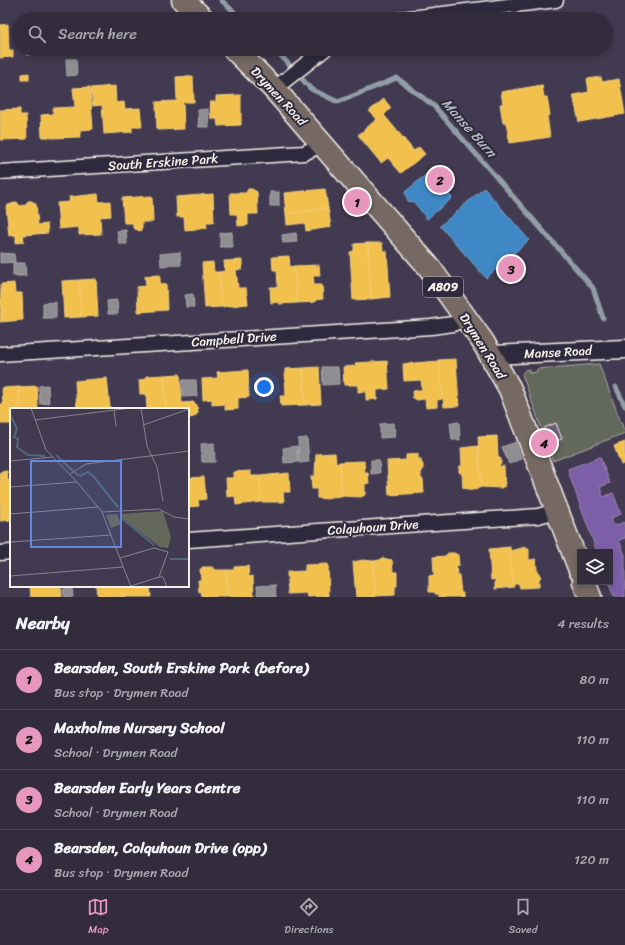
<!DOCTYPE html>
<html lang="en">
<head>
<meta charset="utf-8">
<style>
	body { margin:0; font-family:Sriracha,sans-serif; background:#3a3443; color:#f1f3f6 }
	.controls { position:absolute; right:12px; bottom:12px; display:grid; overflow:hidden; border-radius:0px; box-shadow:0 2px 6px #0003 }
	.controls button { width:36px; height:36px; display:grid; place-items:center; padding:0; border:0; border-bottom:1px solid #4d4856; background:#322c3c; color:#f1f3f6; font:20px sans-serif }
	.you { position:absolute; left:264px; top:387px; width:14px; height:14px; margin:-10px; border:3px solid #fff; border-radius:50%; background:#1a73e8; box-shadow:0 0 0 6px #1a73e833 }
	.badge { display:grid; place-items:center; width:26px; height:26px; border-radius:50%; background:#e797bd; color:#111; font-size:13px; font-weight:700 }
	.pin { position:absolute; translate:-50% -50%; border:2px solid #fff; box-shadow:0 1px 4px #0006 }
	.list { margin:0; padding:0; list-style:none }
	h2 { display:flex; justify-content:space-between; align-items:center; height:52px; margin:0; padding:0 16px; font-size:17px }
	h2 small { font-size:13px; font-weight:400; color:#a8a7af }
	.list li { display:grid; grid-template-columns:26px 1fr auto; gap:12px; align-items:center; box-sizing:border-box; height:60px; padding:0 16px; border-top:1px solid #4d4856 }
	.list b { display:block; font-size:15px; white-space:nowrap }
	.list p { margin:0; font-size:13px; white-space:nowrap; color:#a8a7af }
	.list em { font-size:13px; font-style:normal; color:#a8a7af }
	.icon { flex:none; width:22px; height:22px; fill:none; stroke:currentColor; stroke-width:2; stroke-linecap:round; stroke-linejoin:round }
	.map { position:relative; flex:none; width:625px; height:597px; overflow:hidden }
	.search { position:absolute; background:#322c3c; box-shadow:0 2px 6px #0003; left:12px; right:12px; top:12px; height:44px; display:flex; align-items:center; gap:10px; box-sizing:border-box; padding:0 14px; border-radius:22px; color:#a8a7af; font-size:15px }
	.sheet { height:292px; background:#322c3c }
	nav { display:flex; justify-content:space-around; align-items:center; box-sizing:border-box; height:56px; border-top:1px solid #4d4856; background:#322c3c; font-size:11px; color:#a8a7af }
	nav a { display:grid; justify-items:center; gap:2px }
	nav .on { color:#e797bd }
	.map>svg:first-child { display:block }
</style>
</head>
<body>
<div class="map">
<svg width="625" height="597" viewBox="0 0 625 597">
	<rect width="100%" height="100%" fill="#423a50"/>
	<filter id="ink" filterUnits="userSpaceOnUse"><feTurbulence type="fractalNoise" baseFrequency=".025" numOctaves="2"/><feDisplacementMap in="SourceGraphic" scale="8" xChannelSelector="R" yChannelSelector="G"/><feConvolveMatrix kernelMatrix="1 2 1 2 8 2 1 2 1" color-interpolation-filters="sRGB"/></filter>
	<g filter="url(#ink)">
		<path fill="#64685b" stroke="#acaca2" d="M599,364L625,433L553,461L522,374L525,370L529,369V373L537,372V369Z"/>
		<g fill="#f2c14e" stroke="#f3cf7c">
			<path d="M98,15L99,19H69V17Z"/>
			<path d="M8,24L9,50H13V57L0,58V25Z"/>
			<path d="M26,49H54V53L27,55Z"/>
			<path d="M71,49H100L101,50L71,51Z"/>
			<path d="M29,73V80H22V74Z"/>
			<path d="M193,76L194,102H183L184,129L157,130L156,102L177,101L176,77Z"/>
			<path d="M601,77L602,82L619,79L625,114L579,122L573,95L589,92L587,79Z"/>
			<path d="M542,85L544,97H547L550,115L547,116L550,137L510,143L506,123H503L500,104H503L501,92Z"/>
			<path d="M115,86L116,103L124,102L125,109L140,108L142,127H132V132L104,134L102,105L93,106L91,88Z"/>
			<path d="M90,87L93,129L80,130V137L51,138L50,137H42L41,115L53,114V108L75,107L73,88Z"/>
			<path d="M241,95V125L218,126L217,119H211L210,102H216V96Z"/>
			<path d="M384,99L391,108L384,115L414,151L419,147L425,154L401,173L388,158L381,163L358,135L377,119L369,111Z"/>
			<path d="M20,109V115H26L27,139L0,140V110Z"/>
			<path d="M248,189H252L257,192L258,214H248V225L238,226L237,214H231L230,193H246Z"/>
			<path d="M325,189L328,208L286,214L284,193Z"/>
			<path d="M98,194L99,202L110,201L111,216L100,217L101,234L79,235V227L59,229L57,203L70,202L69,197Z"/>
			<path d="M213,194L214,222H206L207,228L185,230L184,217H177L176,197Z"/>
			<path d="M152,196L153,222H142V228L140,231L133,228V223H124L122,198Z"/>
			<path d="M28,201H32L36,204L38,225L47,224L48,233L23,235L24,242L16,243V235L9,236L6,206L17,202L20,206L25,205Z"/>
			<path d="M328,208L331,227L306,231L305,223L287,225L286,214Z"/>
			<path d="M368,243L371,299L353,300L350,252L354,251V244Z"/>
			<path d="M368,243H382L383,251H387L390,297L371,299Z"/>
			<path d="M289,256L290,267L294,266L297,303L279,304V302L271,303L270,287H278L277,270H273L272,257Z"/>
			<path d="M242,260V269L236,270L238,288H246L248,304L221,307L219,272L225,271L224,261Z"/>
			<path d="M213,262L214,272H219L221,307L205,308L202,263Z"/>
			<path d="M319,265L320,276H313L314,285H322L323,299L315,300V302L297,303L294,266Z"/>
			<path d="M160,275V284H166L167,310L138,312L137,287L146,286L145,276Z"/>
			<path d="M96,279L98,316L81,317L79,280Z"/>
			<path d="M79,280L81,317L64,318L62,281Z"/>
			<path d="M14,283L15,293H22L23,320L0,322L1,284Z"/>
			<path d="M456,359L459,406L444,407L438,360Z"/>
			<path d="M387,361L389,389L377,390V399L366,400V391L358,392V385H344L343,367L356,366L355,363Z"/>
			<path d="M439,361L442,399L437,400V407L426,408L425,399L417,400L412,397L413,392L415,390H422L421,380L404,381L403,364Z"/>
			<path d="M319,367L321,404L305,405L303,368Z"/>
			<path d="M303,368L305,405L281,406L280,396H286L285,369Z"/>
			<path d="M248,370L249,397L238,398V409L225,410V404L212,405V399L203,400L202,379L218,378L217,372Z"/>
			<path d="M180,374L182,403L193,402L197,405L198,413L194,417L188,418V409H166L164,375Z"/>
			<path d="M164,375L166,409H147L146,394H140L139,380L146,379V376Z"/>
			<path d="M107,378L110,408L77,409L75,381Z"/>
			<path d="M37,386L38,409H20L19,387Z"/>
			<path d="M19,387L20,409H11V424H0V405L3,404L2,388Z"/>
			<path d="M497,436L498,457L501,459V463L498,466H504L505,486L501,488L481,487L478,437Z"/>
			<path d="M625,442V463L621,465L614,446Z"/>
			<path d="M478,446L481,487L475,490L463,488L462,474L459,472V467L462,465L461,448Z"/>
			<path d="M335,453L336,464L340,462L342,496L330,497L328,499L317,498V489H312L311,476H315L316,454Z"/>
			<path d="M418,454V459H420L423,465V470L421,473V479H423L424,493L389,495L387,461L406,460V455Z"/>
			<path d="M364,461L365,473H368L369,483L365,484V495L361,497L342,496L340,462Z"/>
			<path d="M7,471L8,481L11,480V520L0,521V472Z"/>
			<path d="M251,471V476H260L261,502L236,505L235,496L227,497L226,478H233V472Z"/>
			<path d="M289,473L290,492H283L284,502H261L260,476Z"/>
			<path d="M204,477L206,499L198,500L199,506L188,507V478Z"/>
			<path d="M510,547L514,587L495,589V579L491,580L489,549Z"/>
			<path d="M526,547V549H529V560L536,559L537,570L541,577L539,579V587L520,588L519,584H513L510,551Z"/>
			<path d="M448,553H454L458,555L459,566H456L457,575H459L461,593H463V597H439V594H435V592H429V576L434,575L433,557L445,556Z"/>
			<path d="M382,558L392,560L393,572H397V586H395V595L375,596L373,561L380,560Z"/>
			<path d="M363,560L373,561L375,597H356L353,562Z"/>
			<path d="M328,564L329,596L308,597L307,593L288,594L287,572L305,571V565Z"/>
			<path d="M248,566L249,577L253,576L254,597H228L226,570H234V567Z"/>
			<path d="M202,567H212L216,570H226L228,597H202L201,591L199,592L198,580H201L200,569H202Z"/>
			<path d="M30,586L61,587L62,597H31Z"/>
			<path d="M96,586H123L124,597H97Z"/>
			<path d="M123,586H150L151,597H124Z"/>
		</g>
		<path fill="#7b5ea7" stroke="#9f8aba" d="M600,457L610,483L600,487L603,497L613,493L621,514L611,518L614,526L624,522L625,525V538L619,540L625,555V597H614L608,582H610V552H597L569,474L568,469Z"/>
		<g fill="#3f88c5" stroke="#75a8d0">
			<path d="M429,172L452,198L427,219L414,202L408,201L405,192Z"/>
			<path d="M484,188L529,240L486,278L440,226Z"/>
		</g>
		<g fill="#8d8d92" stroke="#acabac">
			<path d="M66,59H76L77,75L67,76Z"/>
			<path d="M208,109L209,127H199L198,110Z"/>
			<rect x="270" y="192" width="9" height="14"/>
			<path d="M126,230L127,244H119L117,231Z"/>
			<path d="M232,232L233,247H220V233Z"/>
			<path d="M296,233L297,242L283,243L282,235Z"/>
			<path d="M180,252L181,265L161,266L160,254Z"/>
			<path d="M0,253L14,254L15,262L0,263Z"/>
			<path d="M13,263H25L26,276H13Z"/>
			<path d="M193,294L194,307H186L185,295Z"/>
			<path d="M117,300L118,314H108L107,301Z"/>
			<path d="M56,302V318H43V303Z"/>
			<path d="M322,367H338L339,384L323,385Z"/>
			<path d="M182,380H196L197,396L183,397Z"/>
			<path d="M48,385L49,403L40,404L39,386Z"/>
			<path d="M459,422L460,440H452L450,423Z"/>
			<path d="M394,423L395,437L380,438V424Z"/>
			<path d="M307,438L309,462L299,463L298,439Z"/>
			<path d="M516,442L522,459L509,464L502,447Z"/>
			<path d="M214,443L215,462H202L201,444Z"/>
			<path d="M297,446L298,462L284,463L283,448Z"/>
			<path d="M371,460H379L380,473L371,474Z"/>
			<path d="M275,585L276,597H258L257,586Z"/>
			<path d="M72,588L73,597H64L63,589Z"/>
		</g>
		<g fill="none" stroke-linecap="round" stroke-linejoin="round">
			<g stroke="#929ea7" stroke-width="5">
				<path d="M221,0L242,19"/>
				<path d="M275,49L311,89L338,102L397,78L434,106L593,288L603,318"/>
				<path d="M616,387L625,406"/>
			</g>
		</g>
		<path fill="#70607b" stroke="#f4f1e8" d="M556,423L562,439L550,443L544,428Z"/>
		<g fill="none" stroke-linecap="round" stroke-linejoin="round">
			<defs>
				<g id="minor">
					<path d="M402,19L556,0"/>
					<path d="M274,89L325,49"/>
					<path d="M0,172L304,153L323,144"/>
					<path d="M0,354L431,327L453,324L466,317"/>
					<path d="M188,540L538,516L557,511"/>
					<path d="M0,553L11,552"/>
				</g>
				<path id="tertiary" d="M491,355L625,349"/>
				<g id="primary">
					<path d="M183,0L203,19"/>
					<path d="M234,49L274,89L429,267L483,342L510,389L580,570"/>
					<path d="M584,582L590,597"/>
				</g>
			</defs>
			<use href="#minor" stroke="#f4f1e8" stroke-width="17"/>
			<use href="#tertiary" stroke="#f4f1e8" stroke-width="21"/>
			<use href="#primary" stroke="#f4f1e8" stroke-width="25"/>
			<use href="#minor" stroke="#2f2a3d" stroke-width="14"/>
			<use href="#tertiary" stroke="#2f2a3d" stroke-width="18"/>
			<use href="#primary" stroke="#766964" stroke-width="22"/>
		</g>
	</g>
	<g text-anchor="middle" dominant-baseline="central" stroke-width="4" stroke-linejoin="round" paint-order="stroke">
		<rect fill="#2f2a3d" stroke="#b9b5b5" stroke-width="1" x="423" y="277" width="40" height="20" rx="3"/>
		<g font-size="12" font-weight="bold" fill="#f4f1e8">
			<text x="443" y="287">A809</text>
		</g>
		<g font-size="13" fill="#f4f1e8" stroke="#2f2a3d">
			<text transform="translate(279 96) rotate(47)">Drymen Road</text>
			<text transform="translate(163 162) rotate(-4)">South Erskine Park</text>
			<text transform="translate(234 339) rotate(-4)">Campbell Drive</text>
			<text transform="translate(483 346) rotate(58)">Drymen Road</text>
			<text transform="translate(558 352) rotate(-3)">Manse Road</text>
			<text transform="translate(373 527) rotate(-4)">Colquhoun Drive</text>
		</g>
		<g font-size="14" font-style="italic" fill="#b3babd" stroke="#2f2a3d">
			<text transform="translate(469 128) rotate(48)">Manse Burn</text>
		</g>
	</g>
	<g transform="translate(10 408)">
		<rect width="179" height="179" fill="#423a50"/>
		<path d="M153,103L161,129L158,140L150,139L113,111L111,106ZM107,106L111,116L101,120L96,107Z" fill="#64685b"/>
		<path fill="none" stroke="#51677c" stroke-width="2" d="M0,6L7,21L4,29L8,31L7,39L18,47L35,48M46,47L66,66L70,68L78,64L83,68L108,99M110,109L144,137M160,151H179"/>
		<path fill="none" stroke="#89838d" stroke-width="1" d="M21,0L36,42L67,74L92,104L121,179M131,0L137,38L147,59L153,93M104,2L106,19M25,12L121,0M133,17L179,1M0,53L43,49M60,66L76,56L179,43M0,79L67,74M92,104L149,101L164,109L179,111M0,106L88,99M0,134L101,127M110,150L144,140L158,144L149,169L121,178M0,168L113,159M149,169H153L157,179"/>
		<path fill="#6887de" fill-opacity="0.15" stroke="#6887de" stroke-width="2" d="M21,53H111V139H21Z"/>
		<rect width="179" height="179" fill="none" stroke="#f4f1e8" stroke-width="2"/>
	</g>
</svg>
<div class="controls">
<button><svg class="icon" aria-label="layers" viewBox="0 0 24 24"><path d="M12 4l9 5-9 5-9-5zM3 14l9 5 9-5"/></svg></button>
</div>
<div class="you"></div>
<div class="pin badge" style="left:357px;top:202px">1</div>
<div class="pin badge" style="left:440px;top:180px">2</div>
<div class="pin badge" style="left:511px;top:269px">3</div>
<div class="pin badge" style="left:544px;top:443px">4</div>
<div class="search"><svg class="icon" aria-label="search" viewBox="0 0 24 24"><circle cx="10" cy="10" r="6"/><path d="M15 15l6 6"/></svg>Search here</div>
</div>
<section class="sheet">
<h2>Nearby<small>4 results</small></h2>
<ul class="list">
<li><span class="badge">1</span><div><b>Bearsden, South Erskine Park (before)</b><p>Bus stop · Drymen Road</p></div><em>80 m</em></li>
<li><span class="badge">2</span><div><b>Maxholme Nursery School</b><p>School · Drymen Road</p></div><em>110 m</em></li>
<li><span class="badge">3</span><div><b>Bearsden Early Years Centre</b><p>School · Drymen Road</p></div><em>110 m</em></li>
<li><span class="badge">4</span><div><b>Bearsden, Colquhoun Drive (opp)</b><p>Bus stop · Drymen Road</p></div><em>120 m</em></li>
</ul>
</section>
<nav>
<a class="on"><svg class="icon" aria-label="map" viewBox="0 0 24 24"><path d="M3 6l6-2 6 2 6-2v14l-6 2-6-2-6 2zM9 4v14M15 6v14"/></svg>Map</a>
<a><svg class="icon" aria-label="directions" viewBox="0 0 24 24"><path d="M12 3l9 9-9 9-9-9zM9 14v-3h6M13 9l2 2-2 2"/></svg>Directions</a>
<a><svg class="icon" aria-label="saved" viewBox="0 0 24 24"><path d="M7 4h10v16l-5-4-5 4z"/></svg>Saved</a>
</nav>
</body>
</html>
